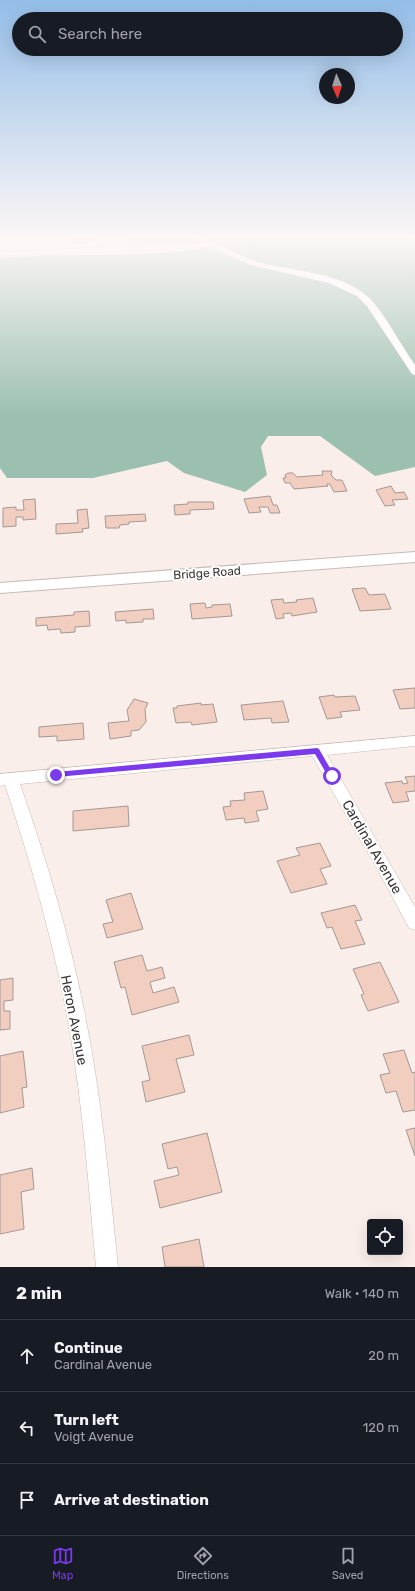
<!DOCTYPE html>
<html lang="en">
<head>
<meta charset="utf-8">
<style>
	body { margin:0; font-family:Rubik,sans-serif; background:#242831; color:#f1f3f6 }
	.controls { position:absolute; right:12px; bottom:12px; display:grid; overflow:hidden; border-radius:4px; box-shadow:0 4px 16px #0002 }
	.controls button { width:36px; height:36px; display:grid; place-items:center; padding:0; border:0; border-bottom:1px solid #363941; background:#171b24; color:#f1f3f6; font:20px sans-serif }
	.compass { position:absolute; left:319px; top:68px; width:36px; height:36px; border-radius:50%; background:#171b24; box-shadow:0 4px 16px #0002; rotate:177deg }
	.stop { position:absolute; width:12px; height:12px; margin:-9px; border:3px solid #7c3aed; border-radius:50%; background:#fff }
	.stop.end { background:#7c3aed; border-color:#fff; box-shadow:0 1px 4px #0008 }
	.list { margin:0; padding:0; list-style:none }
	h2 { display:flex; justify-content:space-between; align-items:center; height:52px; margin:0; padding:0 16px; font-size:17px }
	h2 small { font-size:13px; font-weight:400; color:#9ea1a6 }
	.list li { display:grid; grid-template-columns:26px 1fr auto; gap:12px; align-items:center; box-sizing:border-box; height:72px; padding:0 16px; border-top:1px solid #363941 }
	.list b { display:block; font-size:15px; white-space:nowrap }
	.list p { margin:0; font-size:13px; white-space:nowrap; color:#9ea1a6 }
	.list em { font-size:13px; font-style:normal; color:#9ea1a6 }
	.icon { flex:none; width:22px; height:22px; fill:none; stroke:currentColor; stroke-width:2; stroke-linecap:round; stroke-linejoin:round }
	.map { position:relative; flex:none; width:415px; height:1267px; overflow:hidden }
	.search { position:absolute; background:#171b24; box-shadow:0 4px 16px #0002; left:12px; right:12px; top:12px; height:44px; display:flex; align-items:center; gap:10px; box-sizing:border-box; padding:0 14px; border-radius:22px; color:#9ea1a6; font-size:15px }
	.sheet { height:268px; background:#171b24 }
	nav { display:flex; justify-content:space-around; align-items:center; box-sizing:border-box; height:56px; border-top:1px solid #363941; background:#171b24; font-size:11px; color:#9ea1a6 }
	nav a { display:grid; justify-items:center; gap:2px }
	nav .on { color:#7c3aed }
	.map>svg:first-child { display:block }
</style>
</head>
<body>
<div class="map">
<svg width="415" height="1267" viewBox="0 0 415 1267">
	<rect width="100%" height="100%" fill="#faeeea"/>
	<path fill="#9cc0af" d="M127,239H415V467L375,476L320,436H268L261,447L267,475L245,492L184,473L167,461L93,478H7L0,468V258C68,252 137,259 204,248L190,241L129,242Z"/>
	<g fill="#f2cec0" stroke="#a39894">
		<path d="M70,239H97V240H87L88,243H73L70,242Z"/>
		<path d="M322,471H332L331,475L336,480H342L347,491L334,492L330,484H327L328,486L294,489L290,483H285L283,478H286L285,475L288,473H293L297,477L323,475Z"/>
		<path d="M391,486L395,493L404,492L408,499L392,500L395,505L385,506L376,490Z"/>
		<path d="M270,496L273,505H277L280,513H270L268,507H259L261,512L249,513L244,499Z"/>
		<path d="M35,499L36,519L23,520V517H16V526L3,527V508L16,507V510H24L23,500Z"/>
		<path d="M188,502H213L214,509L190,510V514L175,515L174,505L188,504Z"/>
		<path d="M87,509L89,528L82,529L83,532L56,534V524L78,523L77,510Z"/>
		<path d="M145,514L146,521L129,522V524L120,525L119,528H106L105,516Z"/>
		<path d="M365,588L369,595L385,594L391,609L360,611L352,589Z"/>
		<path d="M313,598L317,612L292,616L291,613L283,614L284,618L276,619L271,600L283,599L284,603L297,602L296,600Z"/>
		<path d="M205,603L206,608L212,607V605L230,604L232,616L192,619L190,604Z"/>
		<path d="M153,609L154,619H143V622L126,623V620L116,621L115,612Z"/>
		<path d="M89,611L90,626L75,627V632L61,633L60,629L48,630L47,625L36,626V618L74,615V612Z"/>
		<path d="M415,688V708L400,709L393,690Z"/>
		<path d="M334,695L335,697L355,696L360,710L340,712L342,717L327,719L319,697Z"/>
		<path d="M134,699L148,703L145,709L146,722L139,730L131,731V736L110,739L108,723L129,721L127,710Z"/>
		<path d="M283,701L289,722L272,723L271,718L244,720L241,705Z"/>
		<path d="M201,703V705L213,704L217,722L192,725L191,722L176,723L173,708H177V706Z"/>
		<path d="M83,723L84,739L57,741V736L39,737V727Z"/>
		<path d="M415,776V791L406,792L409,801L393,803L385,783L402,781L403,784L408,783L405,777Z"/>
		<path d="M263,791L268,809L256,811L259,821L245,823L244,818L226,820L223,807L231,806L230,801L245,800L244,793Z"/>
		<path d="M128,806L129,826L73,831V811Z"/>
		<path d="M320,843L331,866L320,869L327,884L291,893L277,861L300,855L296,848Z"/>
		<path d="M131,893L143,929L107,938L103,924L113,922L106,900Z"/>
		<path d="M355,905L362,920L355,921L365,944L341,949L332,927L327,928L321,913Z"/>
		<path d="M142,955L147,971L162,967L165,978L150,982L153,993L174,987L179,1002L132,1015L125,987L121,988L114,962Z"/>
		<path d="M380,962L399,1002L368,1011L361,995L364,994L353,969Z"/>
		<path d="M13,978V1000L4,1001V1011H10V1029L0,1030V980Z"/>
		<path d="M189,1035L194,1055L176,1059L185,1092L146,1102L142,1082L150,1080L142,1046Z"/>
		<path d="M404,1050L412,1073L415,1072V1110L403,1112L396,1091L386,1093L380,1075L390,1073L383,1054Z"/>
		<path d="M23,1051L27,1087L22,1088L24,1107L0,1113V1056Z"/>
		<path d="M415,1128V1156L406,1130Z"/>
		<path d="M207,1133L222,1192L160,1208L154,1181L179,1175L177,1167L168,1169L162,1144Z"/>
		<path d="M32,1168L34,1189L21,1192L24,1229L0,1234V1175Z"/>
		<path d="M199,1239L204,1267H165L162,1247Z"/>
	</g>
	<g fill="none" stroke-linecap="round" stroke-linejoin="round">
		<defs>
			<g id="street">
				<path d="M198,239C214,239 239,256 257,262C294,272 345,271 373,302C387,318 402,347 415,365V375L412,374L367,306L357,296L329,283L251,265L210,247L0,256V252L203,243Z"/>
				<path d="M415,736V746L327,755L415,907V930L409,928L379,872L312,756L20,784C45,856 68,930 83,1005C101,1091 109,1180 118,1267H96C88,1180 82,1091 65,1005C50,930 29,857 5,785L0,786V774Z"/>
			</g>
			<path id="secondary" d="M415,552V562L0,593V583Z"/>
		</defs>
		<use href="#street" stroke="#c6bbb6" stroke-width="1"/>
		<use href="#secondary" stroke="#c6bbb6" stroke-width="2"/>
		<use href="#street" fill="#fff" fill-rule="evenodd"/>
		<use href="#secondary" fill="#fff" fill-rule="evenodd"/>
	</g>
	<linearGradient id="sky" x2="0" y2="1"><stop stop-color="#93bde7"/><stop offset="0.57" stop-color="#fdf7f6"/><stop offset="1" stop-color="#fdf7f6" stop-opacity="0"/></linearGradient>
	<rect width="415" height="417" fill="url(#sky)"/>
	<path fill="#7c3aed" d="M317,748L319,749L334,775V778H329L315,754L56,777L53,775L56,772Z"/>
	<g text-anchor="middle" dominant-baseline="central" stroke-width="4" stroke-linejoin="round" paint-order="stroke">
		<g font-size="12" fill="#3c3736" stroke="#fff">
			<text transform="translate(207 573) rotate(-4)">Bridge Road</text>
		</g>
		<g font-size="14" fill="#3c3736" stroke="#fff">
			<text transform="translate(372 847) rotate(60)">Cardinal Avenue</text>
			<text transform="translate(74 1020) rotate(79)">Heron Avenue</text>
		</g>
	</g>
</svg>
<div class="controls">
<button><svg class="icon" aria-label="locate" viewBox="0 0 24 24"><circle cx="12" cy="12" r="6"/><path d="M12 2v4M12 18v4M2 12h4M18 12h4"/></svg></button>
</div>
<svg class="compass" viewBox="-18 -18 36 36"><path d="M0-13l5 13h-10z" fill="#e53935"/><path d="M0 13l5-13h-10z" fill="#9ea1a6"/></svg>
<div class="stop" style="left:332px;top:776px"></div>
<div class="stop end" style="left:56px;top:775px"></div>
<div class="search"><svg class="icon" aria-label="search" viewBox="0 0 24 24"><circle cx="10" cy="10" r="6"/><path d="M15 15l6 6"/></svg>Search here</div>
</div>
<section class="sheet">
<h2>2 min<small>Walk · 140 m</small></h2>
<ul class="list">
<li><svg class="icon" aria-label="ahead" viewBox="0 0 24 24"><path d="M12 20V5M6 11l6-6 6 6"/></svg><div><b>Continue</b><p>Cardinal Avenue</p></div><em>20 m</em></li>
<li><svg class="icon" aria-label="left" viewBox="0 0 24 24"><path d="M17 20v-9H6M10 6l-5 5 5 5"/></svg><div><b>Turn left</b><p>Voigt Avenue</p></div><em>120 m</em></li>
<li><svg class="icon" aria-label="arrive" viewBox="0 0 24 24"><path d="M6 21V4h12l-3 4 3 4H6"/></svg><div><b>Arrive at destination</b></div></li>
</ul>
</section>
<nav>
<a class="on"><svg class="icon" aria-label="map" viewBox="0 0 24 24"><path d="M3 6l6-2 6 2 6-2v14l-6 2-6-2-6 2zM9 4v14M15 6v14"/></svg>Map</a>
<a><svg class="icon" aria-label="directions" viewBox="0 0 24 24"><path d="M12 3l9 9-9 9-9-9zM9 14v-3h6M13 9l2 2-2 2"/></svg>Directions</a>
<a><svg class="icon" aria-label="saved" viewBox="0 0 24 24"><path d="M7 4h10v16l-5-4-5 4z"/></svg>Saved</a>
</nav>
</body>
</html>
